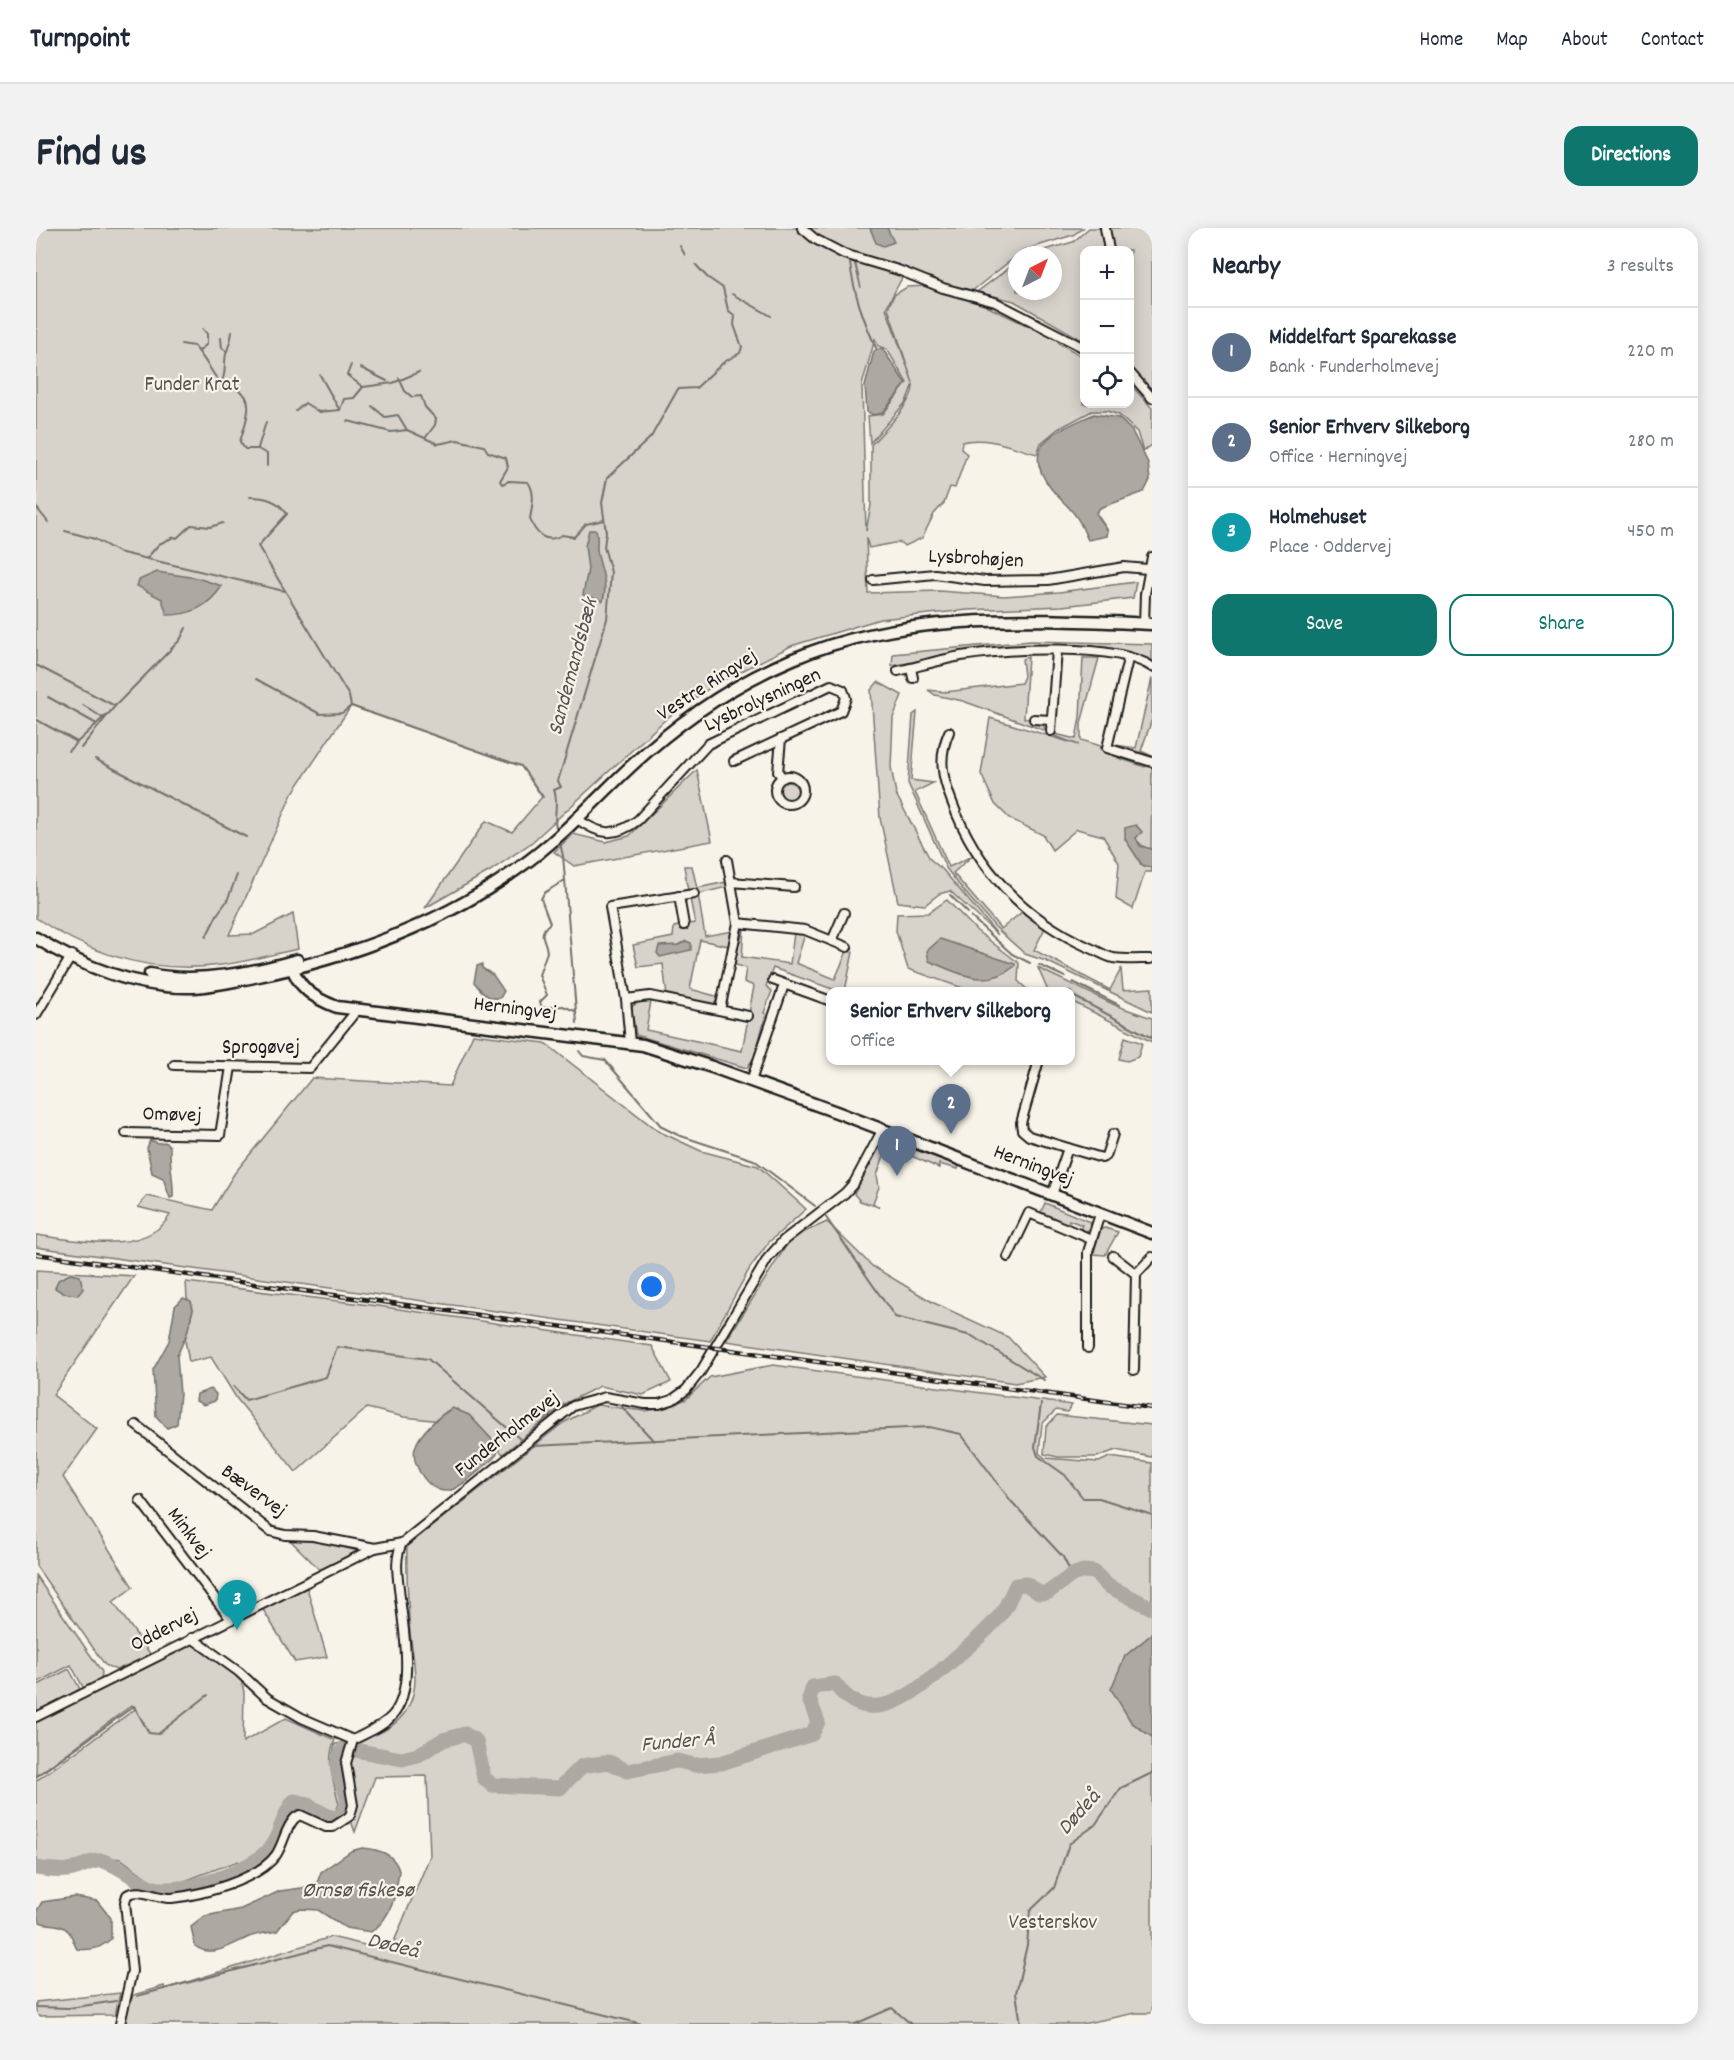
<!DOCTYPE html>
<html lang="en">
<head>
<meta charset="utf-8">
<style>
	body { margin:0; font-family:Dekko,sans-serif; background:#f2f2f3; color:#1f2937 }
	.controls { position:absolute; right:18px; top:18px; display:grid; overflow:hidden; border-radius:12px; box-shadow:0 3px 15px #0003 }
	.controls button { width:54px; height:54px; display:grid; place-items:center; padding:0; border:0; border-bottom:2px solid #e0e1e3; background:#fff; color:#1f2937; font:30px sans-serif }
	.compass { position:absolute; left:972px; top:18px; width:54px; height:54px; border-radius:50%; background:#fff; box-shadow:0 3px 15px #0003; rotate:42deg }
	.you { position:absolute; left:616px; top:1059px; width:21px; height:21px; margin:-15px; border:4px solid #fff; border-radius:50%; background:#1a73e8; box-shadow:0 0 0 9px #1a73e833 }
	.badge { display:grid; place-items:center; width:39px; height:39px; border-radius:50%; background:#0f766e; color:#fff; font-size:20px; font-weight:700 }
	.pin { position:absolute; translate:-50% -50px; filter:drop-shadow(0 2px 3px #0008) }
	.pin::after { content:''; position:absolute; top:32px; width:21px; height:18px; background:inherit; clip-path:polygon(0 0,100% 0,50% 100%) }
	.popup { position:absolute; left:790px; top:759px; width:249px; height:78px; box-sizing:border-box; display:grid; place-content:center; border-radius:12px; background:#fff; filter:drop-shadow(0 2px 4px #0005); font-size:20px; white-space:nowrap; color:#747a83 }
	.popup b { font-size:22px; color:#1f2937 }
	.popup::after { content:''; position:absolute; left:50%; top:100%; margin-left:-12px; border:12px solid transparent; border-top-color:#fff }
	.list { margin:0; padding:0; list-style:none }
	h2 { display:flex; justify-content:space-between; align-items:center; height:78px; margin:0; padding:0 24px; font-size:26px }
	h2 small { font-size:20px; font-weight:400; color:#747a83 }
	.list li { display:grid; grid-template-columns:39px 1fr auto; gap:18px; align-items:center; box-sizing:border-box; height:90px; padding:0 24px; border-top:2px solid #e0e1e3 }
	.list b { display:block; font-size:22px; white-space:nowrap }
	.list p { margin:0; font-size:20px; white-space:nowrap; color:#747a83 }
	.list em { font-size:20px; font-style:normal; color:#747a83 }
	.actions { display:flex; gap:12px; padding:18px 24px }
	.actions a { flex:1; padding:14px 0; border:2px solid #0f766e; border-radius:18px; text-align:center; font-size:21px; color:#0f766e }
	.actions .main { background:#0f766e; color:#fff }
	.icon { flex:none; width:33px; height:33px; fill:none; stroke:currentColor; stroke-width:2; stroke-linecap:round; stroke-linejoin:round }
	.map { position:relative; flex:none; width:1116px; height:1796px; overflow:hidden; border-radius:18px }
	header { display:flex; align-items:center; gap:36px; box-sizing:border-box; height:84px; padding:0 30px; background:#fff; border-bottom:2px solid #e0e1e3 }
	header strong { font-size:28px }
	nav { display:flex; gap:33px; margin-inline-start:auto; font-size:21px }
	.intro { display:flex; align-items:center; justify-content:space-between; box-sizing:border-box; height:144px; padding:0 36px }
	h1 { margin:0; font-size:42px }
	.button { padding:15px 27px; border-radius:18px; background:#0f766e; color:#fff; font-size:21px; font-weight:700 }
	main { display:flex; gap:36px; padding:0 36px }
	aside { flex:1; background:#fff; border-radius:18px; box-shadow:0 3px 15px #0003 }
	.map>svg:first-child { display:block }
</style>
</head>
<body>
<header>
<strong>Turnpoint</strong>
<nav><a>Home</a><a>Map</a><a>About</a><a>Contact</a></nav>
</header>
<div class="intro"><h1>Find us</h1><a class="button">Directions</a></div>
<main>
<div class="map">
<svg width="1116" height="1796" viewBox="0 0 1116 1796">
	<rect width="100%" height="100%" fill="#f7f3e8"/>
	<filter id="ink" filterUnits="userSpaceOnUse"><feTurbulence type="fractalNoise" baseFrequency=".0167" numOctaves="2"/><feDisplacementMap in="SourceGraphic" scale="12" xChannelSelector="R" yChannelSelector="G"/><feConvolveMatrix kernelMatrix="1 2 1 2 8 2 1 2 1" color-interpolation-filters="sRGB"/></filter>
	<g filter="url(#ink)">
		<g fill="#d7d3cb" stroke="#7a7874" stroke-width="1.5" fill-rule="evenodd">
			<path d="M0,0H1047L1037,7L988,22L931,67L845,34L818,33L825,60L819,33L867,48L850,80L877,155L852,80L858,67L871,59L891,58L948,77L1007,105L1018,108L1024,116L1048,129V176H1094V156L1116,180V217L1107,223L1101,204L1083,187L1071,183H1056L1022,201L1005,215L1001,226C975,219 952,208 926,214L925,221L931,226L919,260L914,259L908,275L898,286L886,310L869,318L863,314L833,320L830,310L832,365L903,363L968,368L1023,364L1100,354L1097,370L1026,378L932,382L844,391L755,418L678,457L631,490L495,615L454,643L389,680L450,593L476,604L506,569L485,538L315,478L256,566L193,707L218,706L257,686L262,721C237,726 211,734 185,737C118,746 55,727 0,690ZM839,111L842,118L851,121L871,155L847,186L832,188L834,215L870,174L877,156C879,174 847,203 835,217V277L830,303L826,157Z"/>
			<path d="M1053,0H1065L1068,22H1048V113L978,73L941,64L981,34V63H1017V27H991L1037,14Z"/>
			<path d="M1069,0H1116V170L1096,146L1094,135V22H1073Z"/>
			<path d="M995,413L1116,416V433L1067,421L1047,419L925,425L856,438L857,426Z"/>
			<path d="M992,429L988,490L996,492V496L1007,497L1010,503L927,473L899,467L892,462L909,464L985,455L988,448L986,431Z"/>
			<path d="M1047,430H1063L1045,495V512L1065,518L1064,521L1082,527V530L1109,539L1111,537L1116,539L1115,623C1103,618 1098,608 1089,600L1105,637L1116,640V644H1109L1097,681L1080,671L1083,635L1067,608L1041,601L1016,622L1007,607L973,590L959,576L945,546L954,490L1043,517L1019,508V506L1040,511L1044,489Z"/>
			<path d="M1116,450V491L1105,523L1116,528V530L1079,517L1100,520Z"/>
			<path d="M842,454L866,467L857,490L855,539L860,566L894,631L907,642L962,707L914,663L903,666L889,677L862,674L844,590L835,462Z"/>
			<path d="M881,484L875,552L897,555L879,564L913,639L936,628L917,645L965,701L986,684L1009,700L998,722L1074,762L1085,741L1087,762L1116,760V784L1010,733L989,726L959,699L927,662L910,640L872,555L877,487Z"/>
			<path d="M661,542L676,613L538,638L518,624L537,606L570,614L593,608Z"/>
			<circle cx="752" cy="564" r="10"/>
			<path d="M648,638H656L661,660L691,654V659L662,666L669,708L697,703L693,718L664,712L654,761L683,769L677,777L631,768L627,736L602,739L597,717L637,709L638,699L659,695L654,671L659,669L658,662L652,663Z"/>
			<path d="M911,672L941,703L983,735L982,753L993,763H935L872,741L860,703L861,686L892,685Z"/>
			<path d="M708,700L706,729L754,736L758,705L769,706L760,735L799,751L811,723L817,724L809,763H802L737,740L730,758L736,763L728,785L730,786L719,828L711,840L600,807L595,779L603,774L615,773L610,802L706,823L718,758L708,754L710,740L697,736Z"/>
			<path d="M1002,740L1081,778L1116,790V814L1035,773V764L1012,763Z"/>
			<path d="M437,806L509,815L622,903L665,923L722,938L770,981L733,1014L714,1040L674,1113L0,1019V1007C39,1012 111,1028 134,987L102,979L111,968L176,982L198,946L276,850L414,858Z"/>
			<path d="M1089,809L1106,815L1102,829L1091,833L1083,831Z"/>
			<path d="M852,911L861,916L852,917L841,947L843,959L837,975L843,979L824,973L818,966L846,915Z"/>
			<path d="M869,918L923,938L922,941L903,936V940L866,924Z"/>
			<path d="M1009,975L1054,994L1056,1000L1048,1004L1044,1002L1046,997L1033,992L1031,997L1004,986Z"/>
			<path d="M791,994L836,1038L898,1075L972,1109L1009,1149L979,1155L690,1113L755,1010Z"/>
			<path d="M1069,1000L1082,1004L1069,1027L1057,1026L1065,1001Z"/>
			<path d="M0,1042L98,1048L17,1167L61,1201L27,1249L97,1359L77,1374L115,1427L80,1442L69,1437L0,1338Z"/>
			<path d="M150,1054L342,1078L616,1118L635,1154L607,1167L564,1158L528,1176L467,1226L421,1181L405,1193L368,1189L331,1180L260,1244L201,1171L175,1129L153,1134L149,1112L157,1081L151,1070Z"/>
			<path d="M737,1137L1036,1177L1031,1184L1020,1182L1006,1196L1003,1225L1009,1230L1063,1234L1074,1229L1116,1235V1406L1089,1428L1095,1494L1116,1509V1785H1100L1046,1796H87L97,1767L128,1758L129,1761L295,1709L354,1723L394,1628L391,1548L339,1549L319,1604L295,1536L299,1516C338,1512 378,1498 379,1451C379,1436 376,1420 374,1405C372,1376 370,1348 371,1318L527,1195L561,1177L609,1183L629,1180L650,1171L674,1149Z"/>
			<path d="M1021,1187L1116,1197V1229L1080,1222L1061,1229H1022L1008,1226L1010,1199Z"/>
			<path d="M253,1311L287,1314L322,1323L284,1342Z"/>
			<path d="M0,1348L66,1444L65,1451L48,1461L35,1437L0,1455Z"/>
			<path d="M271,1360L291,1429L259,1434L226,1380Z"/>
			<path d="M155,1414L204,1447L208,1464L207,1514L250,1490L299,1512C289,1533 298,1554 303,1576L298,1586L288,1584L271,1569L254,1571L246,1581L234,1617L207,1638L202,1633L132,1659L121,1657L85,1631L57,1628L36,1636L0,1635V1553L99,1481L96,1477L0,1548V1494L58,1461Z"/>
			<path d="M33,1441L44,1461L1,1484L0,1458Z"/>
			<path d="M84,1765L79,1787L0,1788V1774Z"/>
		</g>
		<g fill="#aca9a2" stroke="#72716c" stroke-width="1.5">
			<path d="M834,0H851L858,14L847,18L840,15Z"/>
			<path d="M846,120L870,156L846,185L838,187L831,184L829,158L838,123Z"/>
			<path d="M1058,186L1083,190L1096,203L1112,235L1114,252L1108,264L1064,280L1060,285L1072,303L1071,308L1052,312C1048,304 1045,294 1039,287C1032,277 1021,269 1014,259C981,215 1024,202 1058,186Z"/>
			<path d="M553,302H560C562,308 561,314 561,321C563,340 573,353 567,373L547,367L552,341L549,318Z"/>
			<path d="M121,344L161,350L186,358C172,379 155,387 131,387L126,371L101,358L103,352Z"/>
			<path d="M1100,597L1106,604L1100,610L1104,618L1116,621V640L1106,637L1089,611V600Z"/>
			<path d="M904,711L979,736V738C950,762 922,745 893,733L891,723Z"/>
			<path d="M650,713L655,715V722L624,729L621,725L623,718L643,717Z"/>
			<path d="M446,736V740L457,747L468,763L464,770C452,772 445,763 438,754L441,738Z"/>
			<path d="M114,912L122,915L129,914L134,918C133,936 138,952 137,969L134,970L127,950L116,945L111,920Z"/>
			<path d="M34,1046L44,1048L47,1061L42,1067L27,1065L19,1060L22,1052Z"/>
			<path d="M147,1070L155,1073L157,1081L151,1105L141,1128L144,1166L141,1196L131,1200L120,1188L117,1142L133,1113L139,1078Z"/>
			<path d="M175,1161L180,1166L179,1173L168,1177L160,1173L161,1166Z"/>
			<path d="M416,1180L433,1187L463,1219L461,1226L456,1232C444,1241 429,1257 415,1262C396,1269 374,1238 379,1220C383,1205 403,1188 416,1180Z"/>
			<path d="M1116,1406V1509L1095,1494L1075,1461L1089,1428Z"/>
			<path d="M326,1620C342,1621 359,1626 363,1643C360,1667 356,1689 335,1704L310,1700L282,1682L264,1681L257,1683L241,1703C232,1705 221,1706 213,1709C196,1716 176,1731 159,1718L155,1699L169,1688L205,1681L244,1663L280,1658L285,1644L315,1623Z"/>
			<path d="M39,1669L61,1673L75,1690V1711C64,1720 57,1723 41,1721C37,1715 37,1708 32,1703C25,1695 13,1698 4,1694L0,1684L6,1674Z"/>
		</g>
		<g fill="none" stroke-linecap="round" stroke-linejoin="round">
			<g stroke="#72716c" stroke-width="2">
				<path d="M644,18L649,27"/>
				<path d="M814,35C818,67 828,93 841,122"/>
				<path d="M696,66L735,88"/>
				<path d="M185,110L186,120L190,123"/>
				<path d="M145,116L158,118C166,127 173,139 179,148C185,157 194,158 202,162C222,171 207,200 204,214L209,221H222L231,226V238"/>
				<path d="M163,123L171,116V106L167,101"/>
				<path d="M315,137L311,147L327,159"/>
				<path d="M325,140L351,153"/>
				<path d="M284,147L303,181"/>
				<path d="M363,150L369,163L376,169L385,168L389,179L400,191L399,197L390,209"/>
				<path d="M186,153C191,143 187,132 191,123C194,115 195,113 196,104"/>
				<path d="M336,178L349,189L362,187L371,202"/>
				<path d="M260,183L269,175L283,184L304,182L308,171L318,170L327,159L357,155L383,144"/>
				<path d="M312,193L355,204L371,202L402,216L421,212L448,218L452,224L470,230L472,239L464,253L466,256L473,253L492,254C500,265 496,278 494,291C500,307 510,316 526,307L538,309L550,296L568,292"/>
				<path d="M222,220L230,194"/>
				<path d="M214,269C229,269 242,272 251,286L222,318L313,468L315,478L485,538L507,569"/>
				<path d="M0,279L12,294"/>
				<path d="M29,303L59,311L82,324L248,363"/>
				<path d="M111,330L123,316L138,309L141,310L155,297L174,299L187,295"/>
				<path d="M0,437L79,478"/>
				<path d="M220,451L284,486L306,485L315,478"/>
				<path d="M12,469L59,495"/>
				<path d="M47,477L67,490"/>
				<path d="M1,492L41,514"/>
				<path d="M45,520L79,478L144,412L150,400"/>
				<path d="M32,523L71,486"/>
				<path d="M59,531L210,609"/>
				<path d="M520,600C517,587 523,574 518,562L525,559L522,553L571,391L575,344L568,319L570,304L566,275L571,250L615,209L642,161L660,160L688,134L704,125L706,119L698,97L699,88L692,82L687,60L671,49L660,37"/>
				<path d="M524,615L527,628L541,795"/>
				<path d="M529,652L508,665L505,671L514,695C500,707 510,710 511,724L503,747L511,767L504,774L506,780L527,778L539,783"/>
				<path d="M914,667L932,685"/>
				<path d="M935,689L976,726L994,735"/>
				<path d="M170,709L182,685L191,673L201,647"/>
				<path d="M1003,737L1029,749"/>
				<path d="M1037,754L1083,777"/>
				<path d="M1035,769H1039L1116,810"/>
				<path d="M543,823L547,828L569,832L626,899L642,907L718,932L779,978"/>
				<path d="M789,988L859,1089L936,1108L1008,1152"/>
				<path d="M198,1159L210,1172L290,1149L301,1119L392,1131L484,1211"/>
				<path d="M1005,1176L999,1219L1002,1228L1029,1247L1047,1270H1063L1116,1287"/>
				<path d="M586,1179L618,1213"/>
				<path d="M497,1218L893,1199L925,1206L975,1273L1027,1329L1036,1347"/>
				<path d="M0,1549L98,1478L113,1505L122,1506L172,1467"/>
				<path d="M101,1768L291,1718L606,1796"/>
				<path d="M0,1779L33,1780L80,1773"/>
				<path d="M819,1796L856,1780L875,1796"/>
				<path d="M985,1796L980,1765L991,1717L994,1683L1018,1660L1033,1616L1059,1597L1085,1560L1116,1545"/>
			</g>
			<path stroke="#aca9a2" stroke-width="15" d="M0,1640C10,1641 22,1644 32,1642C43,1641 56,1631 67,1633C87,1638 103,1657 119,1660C148,1666 214,1644 233,1621C245,1608 246,1587 258,1573C274,1574 285,1588 301,1591C325,1571 298,1555 302,1533C303,1529 306,1524 308,1520L366,1531L382,1527L407,1512L429,1506L440,1513L448,1550L456,1557L524,1560L546,1538L573,1534L591,1543L641,1533L659,1537L685,1535L776,1506L782,1494L773,1471L777,1459L799,1456C835,1506 886,1460 918,1431C934,1417 952,1403 965,1386C971,1378 975,1367 980,1357L990,1356L1003,1365H1011L1036,1347L1047,1343L1058,1344L1072,1358L1116,1380"/>
			<defs>
				<g id="street">
					<path d="M766,0L779,11L808,26L862,42L907,60L959,74L1048,120"/>
					<path d="M1069,0L1073,22"/>
					<path d="M1094,145L1116,170"/>
					<path d="M837,352L899,346L949,353L1012,352L1088,339L1112,341"/>
					<path d="M1108,396L1109,366L1116,329"/>
					<path d="M1092,431L1071,520L1116,534"/>
					<path d="M875,440L877,450"/>
					<path d="M862,443C883,438 904,432 925,428C968,421 1080,414 1116,439"/>
					<path d="M998,491L1015,492"/>
					<path d="M1015,503L1021,422"/>
					<path d="M913,504C902,529 906,549 916,574C940,640 988,690 1052,719C1060,722 1069,728 1077,730C1089,732 1102,731 1114,731"/>
					<path d="M745,511L742,544L747,550"/>
					<circle cx="753" cy="562" r="14"/>
					<path d="M540,590C563,607 579,610 602,592L672,516L795,457L807,462L810,470L805,483L698,533"/>
					<path d="M695,654L758,659"/>
					<path d="M643,668L648,697"/>
					<path d="M702,695L769,702L811,719"/>
					<path d="M796,713L808,685"/>
					<path d="M737,752L795,773"/>
					<path d="M590,771L614,768L712,788"/>
					<path d="M684,782L702,695L691,632"/>
					<path d="M0,787L36,727"/>
					<path d="M594,815L590,771L574,679L658,666"/>
					<path d="M1003,832L985,895L986,902L993,908L1032,920"/>
					<path d="M138,837L274,840L321,782"/>
					<path d="M715,853L748,757"/>
					<path d="M90,905L184,907L195,839"/>
					<path d="M1016,967L1032,920L1066,930L1070,928L1077,906"/>
					<path d="M1077,1028L1100,1046"/>
					<path d="M972,1029L993,985L1055,1011"/>
					<path d="M1052,1120V1024L1064,986"/>
					<path d="M1098,1142L1100,1046L1116,1029"/>
					<path d="M100,1197L234,1303L249,1307L277,1308L339,1320L366,1315"/>
					<path d="M104,1272L194,1390"/>
					<path d="M156,1410L203,1444L231,1470L266,1490L317,1512"/>
					<path d="M0,1489L339,1320"/>
					<path d="M84,1796L96,1743L89,1674L91,1667C103,1659 121,1671 136,1670C165,1667 222,1652 240,1627C248,1615 249,1600 259,1590L264,1587L290,1599H297L314,1588L317,1577L310,1535L317,1512C330,1505 346,1499 356,1488C381,1460 366,1395 363,1360C361,1344 359,1330 366,1315L537,1178L569,1169L609,1176H623L636,1172L650,1162L665,1143L732,1030L748,1012L809,965L818,955L847,901"/>
				</g>
				<g id="secondary">
					<path d="M0,710C44,738 103,761 157,759C177,758 198,753 218,749C311,730 406,696 484,639C524,611 558,573 593,540C641,495 697,456 757,431C869,383 997,391 1116,396"/>
					<path d="M254,734C262,760 277,770 301,779L607,817L676,839L803,885L1116,1005"/>
					<path d="M114,746C160,756 216,745 261,732"/>
				</g>
			</defs>
			<use href="#street" stroke="#1c1c1c" stroke-width="12"/>
			<use href="#secondary" stroke="#1c1c1c" stroke-width="15"/>
			<use href="#street" stroke="#f7f3e8" stroke-width="8"/>
			<use href="#secondary" stroke="#f7f3e8" stroke-width="10"/>
			<defs>
				<path id="rail" d="M0,1026L1116,1180"/>
			</defs>
			<use href="#rail" stroke="#1c1c1c" stroke-width="4.5"/>
			<use href="#rail" stroke="#f7f3e8" stroke-width="2" stroke-dasharray="7" stroke-linecap="butt"/>
		</g>
	</g>
	<g text-anchor="middle" dominant-baseline="central" stroke-width="4.5" stroke-linejoin="round" paint-order="stroke">
		<g font-size="21" fill="#545351" stroke="#f7f3e8">
			<text x="156" y="158">Funder Krat</text>
			<text x="1017" y="1696">Vesterskov</text>
		</g>
		<g font-size="21" fill="#1c1c1c" stroke="#f7f3e8">
			<text transform="translate(940 332) rotate(3)">Lysbrohøjen</text>
			<text transform="translate(672 458) rotate(-33)">Vestre Ringvej</text>
			<text transform="translate(727 473) rotate(-25)">Lysbrolysningen</text>
			<text transform="translate(479 782) rotate(7)">Herningvej</text>
			<text x="225" y="821">Sprogøvej</text>
			<text transform="translate(136 888) rotate(2)">Omøvej</text>
			<text transform="translate(997 939) rotate(21)">Herningvej</text>
			<text transform="translate(472 1207) rotate(-38)">Funderholmevej</text>
			<text transform="translate(217 1264) rotate(36)">Bævervej</text>
			<text transform="translate(152 1306) rotate(53)">Minkvej</text>
			<text transform="translate(129 1403) rotate(-27)">Oddervej</text>
		</g>
		<g font-size="22" font-style="italic" fill="#565452" stroke="#f7f3e8">
			<text transform="translate(538 439) rotate(-75)">Sandemandsbæk</text>
			<text transform="translate(642 1515) rotate(-5)">Funder Å</text>
			<text transform="translate(1044 1585) rotate(-48)">Dødeå</text>
			<text x="322" y="1663">Ørnsø fiskesø</text>
			<text transform="translate(357 1719) rotate(14)">Dødeå</text>
		</g>
	</g>
</svg>
<div class="controls">
<button>+</button>
<button>−</button>
<button><svg class="icon" aria-label="locate" viewBox="0 0 24 24"><circle cx="12" cy="12" r="6"/><path d="M12 2v4M12 18v4M2 12h4M18 12h4"/></svg></button>
</div>
<svg class="compass" viewBox="-18 -18 36 36"><path d="M0-13l5 13h-10z" fill="#e53935"/><path d="M0 13l5-13h-10z" fill="#747a83"/></svg>
<div class="you"></div>
<div class="pin badge" style="left:861px;top:948px;background:#5c6f8a">1</div>
<div class="pin badge" style="left:915px;top:906px;background:#5c6f8a">2</div>
<div class="popup"><b>Senior Erhverv Silkeborg</b>Office</div>
<div class="pin badge" style="left:201px;top:1402px;background:#0f9aa8">3</div>
</div>
<aside>
<h2>Nearby<small>3 results</small></h2>
<ul class="list">
<li><span class="badge" style="background:#5c6f8a">1</span><div><b>Middelfart Sparekasse</b><p>Bank · Funderholmevej</p></div><em>220 m</em></li>
<li><span class="badge" style="background:#5c6f8a">2</span><div><b>Senior Erhverv Silkeborg</b><p>Office · Herningvej</p></div><em>280 m</em></li>
<li><span class="badge" style="background:#0f9aa8">3</span><div><b>Holmehuset</b><p>Place · Oddervej</p></div><em>450 m</em></li>
</ul>
<div class="actions"><a class="main">Save</a><a>Share</a></div>
</aside>
</main>
</body>
</html>
